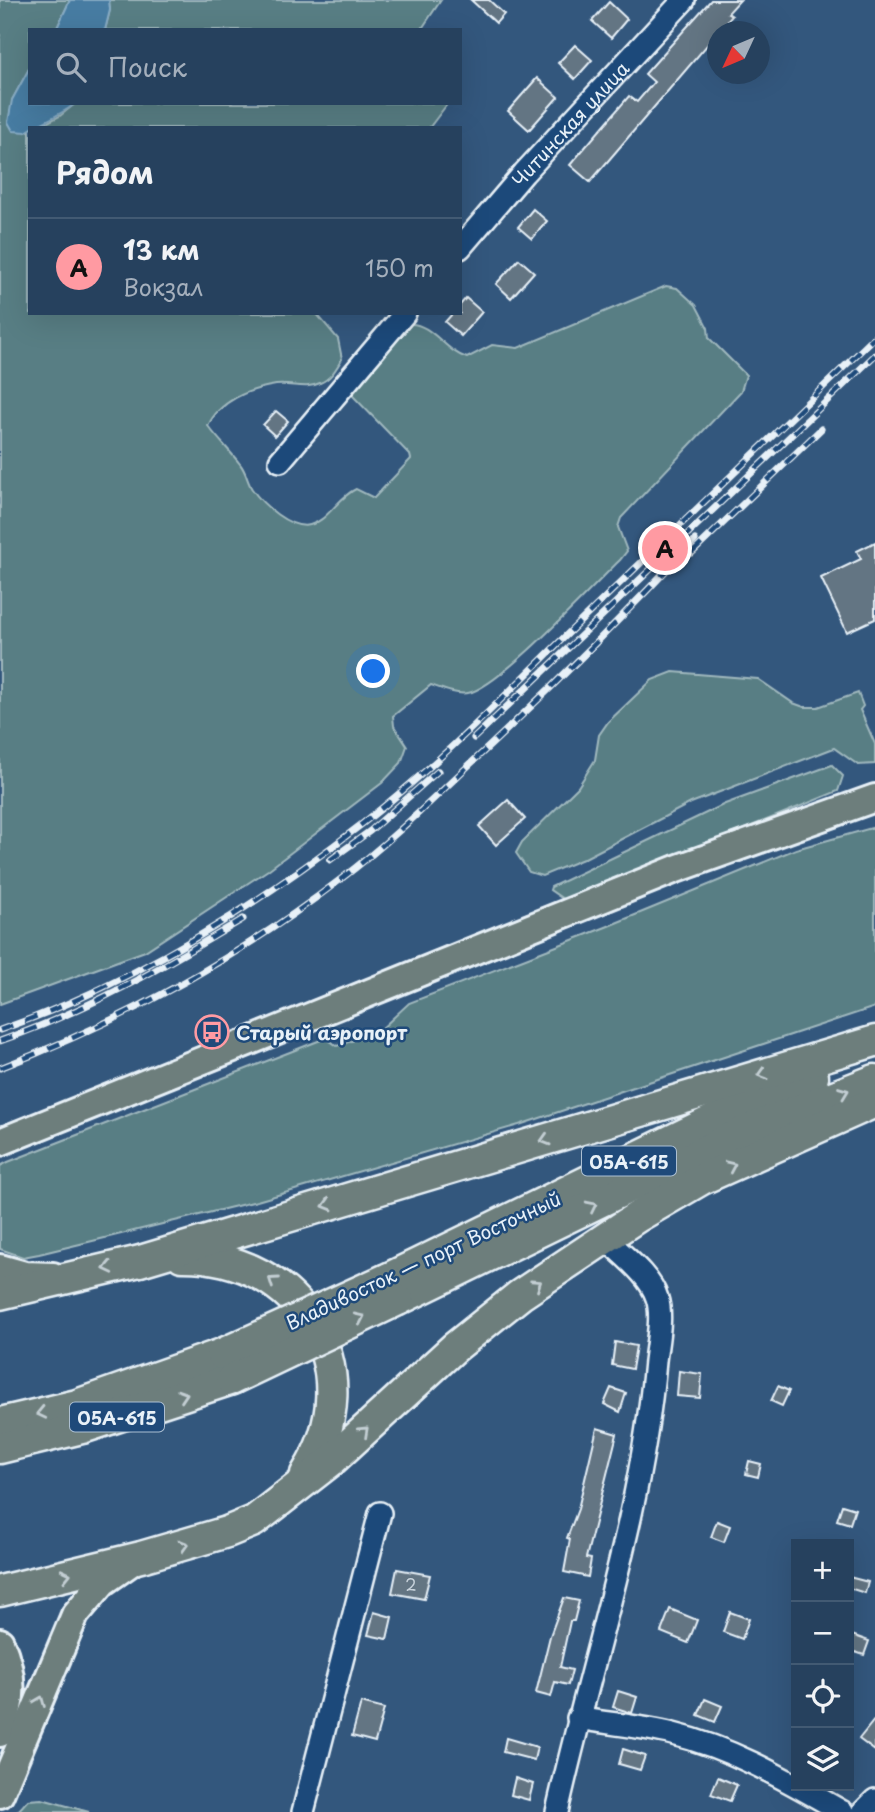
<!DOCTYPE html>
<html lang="ru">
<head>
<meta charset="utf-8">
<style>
	body { margin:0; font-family:"Playpen Sans",sans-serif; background:#324c67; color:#f1f3f6 }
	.controls { position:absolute; right:21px; bottom:21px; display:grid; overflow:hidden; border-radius:0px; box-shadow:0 7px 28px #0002 }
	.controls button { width:63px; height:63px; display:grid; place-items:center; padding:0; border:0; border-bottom:2px solid #425a73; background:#26415e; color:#f1f3f6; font:35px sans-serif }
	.compass { position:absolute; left:707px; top:21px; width:63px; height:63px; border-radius:50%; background:#26415e; box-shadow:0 7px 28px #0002; rotate:226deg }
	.you { position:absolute; left:374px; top:672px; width:24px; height:24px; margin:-18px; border:5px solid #fff; border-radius:50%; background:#1a73e8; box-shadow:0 0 0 10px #1a73e833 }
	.badge { display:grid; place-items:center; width:46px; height:46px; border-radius:50%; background:#ff9aa2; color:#111; font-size:23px; font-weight:700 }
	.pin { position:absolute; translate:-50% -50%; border:4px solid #fff; box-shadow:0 2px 7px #0006 }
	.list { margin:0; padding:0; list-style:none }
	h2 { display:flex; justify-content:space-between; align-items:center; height:91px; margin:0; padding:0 28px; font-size:30px }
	h2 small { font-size:23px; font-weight:400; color:#a4afbc }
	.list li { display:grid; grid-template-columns:46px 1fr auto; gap:21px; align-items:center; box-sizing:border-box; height:98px; padding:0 28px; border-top:2px solid #425a73 }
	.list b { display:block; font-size:26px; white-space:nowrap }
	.list p { margin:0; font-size:23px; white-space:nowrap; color:#a4afbc }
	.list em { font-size:23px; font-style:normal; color:#a4afbc }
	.icon { flex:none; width:38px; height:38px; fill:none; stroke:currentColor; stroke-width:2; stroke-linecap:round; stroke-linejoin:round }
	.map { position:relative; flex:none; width:875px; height:1812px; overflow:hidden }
	.search { position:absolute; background:#26415e; box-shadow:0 7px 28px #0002; left:28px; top:28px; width:434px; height:77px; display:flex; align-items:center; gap:18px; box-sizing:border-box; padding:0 24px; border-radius:0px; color:#a4afbc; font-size:26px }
	.panel { position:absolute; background:#26415e; box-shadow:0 7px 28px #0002; left:28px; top:126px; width:434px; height:189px; border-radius:0px }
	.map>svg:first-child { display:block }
</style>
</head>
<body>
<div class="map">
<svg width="875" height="1812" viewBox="0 0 875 1812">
	<rect width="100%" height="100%" fill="#33577d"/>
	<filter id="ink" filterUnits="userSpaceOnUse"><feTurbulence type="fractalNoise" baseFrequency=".0143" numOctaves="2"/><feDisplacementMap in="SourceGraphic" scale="14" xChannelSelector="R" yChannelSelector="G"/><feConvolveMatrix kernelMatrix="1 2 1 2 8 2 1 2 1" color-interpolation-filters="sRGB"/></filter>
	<g filter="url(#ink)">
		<g fill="#587e84" stroke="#a0b8be" stroke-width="2">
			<path d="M0,0H70L56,30H30V67L12,100L26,132L30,130V313H316L338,339L342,359C336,369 331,379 320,383C306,390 291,383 276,385C249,389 219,401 208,426C218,439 230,451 240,464C246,471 247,481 252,489C262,504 290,530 310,525C329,520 338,497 356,489L374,498L411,459L410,455L352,395L410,324C431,323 446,352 467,358L492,345L518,348L666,286L677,288L696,305L708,328L709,338L746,375L741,391L621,518L618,527L627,551L620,560C592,587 500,687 468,693C456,695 442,689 431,685L393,716L394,726L407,746L401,763L382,783L268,870L145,951L0,1004Z"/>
			<path d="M109,0H441L421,30H105L110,10Z"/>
			<path d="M76,103H448L429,128H36L60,116Z"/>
			<path d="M673,672L758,679L793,703L804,707H818L858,693L863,706L860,710L875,744V764L858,765L834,748L691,803L583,859L542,876L529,872L516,853L522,842L578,787L595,760L599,735L608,722L652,680Z"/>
			<path d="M832,765L843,776L838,791L566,901L550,890L551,887L725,804Z"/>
			<path d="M875,827V1007L519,1125L257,1201L39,1254L23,1257L0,1249V1166L8,1162L326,1038L337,1046L378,1032L409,1003L606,927L796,849Z"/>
			<path d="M42,1799L89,1812H17L28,1800Z"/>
		</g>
		<g fill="#467ca2" stroke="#87abc4" stroke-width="2">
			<path d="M70,0H109L110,10L105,30H56Z"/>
			<path d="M30,67V103H76C64,114 31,127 26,132L13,131L8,122L12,100Z"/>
		</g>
		<g fill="#637483" stroke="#e8f1f8" stroke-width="2">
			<path d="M471,0H489L504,14L496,23Z"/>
			<path d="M711,0H740L728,13L732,16L590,182L570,165L629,96L637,102L654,82L645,74Z"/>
			<path d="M609,2L627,19L611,38L592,21Z"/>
			<path d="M575,45L592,60L575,79L558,63Z"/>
			<path d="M537,78L558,97L529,130L508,111Z"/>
			<path d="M533,209L547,221L532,239L518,227Z"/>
			<path d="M519,259L534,272L511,298L496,284Z"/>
			<path d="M466,298L482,312L461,336L445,322L453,313H460V305Z"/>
			<path d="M276,411L288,421L275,436L263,425Z"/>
			<path d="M875,542V619L847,632L821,578L861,559L857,551Z"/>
			<path d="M508,800L525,819L496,845L479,826Z"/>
			<path d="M615,1342L636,1346L632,1369L612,1365Z"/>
			<path d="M679,1371L702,1374L700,1398L677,1396Z"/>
			<path d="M778,1386L789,1391L782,1406L771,1401Z"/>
			<path d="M611,1388L626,1393L620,1412L604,1404Z"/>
			<path d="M597,1428L617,1434L586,1558L591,1559L588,1577L564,1572L570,1539L567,1538L578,1509Z"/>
			<path d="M749,1461L761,1464L758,1477L746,1474Z"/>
			<path d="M842,1505L855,1509L850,1524L837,1520Z"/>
			<path d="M717,1521L730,1526L724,1542L711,1537Z"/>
			<path d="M397,1569L430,1575L424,1599L392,1593Z"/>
			<path d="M849,1577L868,1582L865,1593L849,1588Z"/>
			<path d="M564,1598L579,1601L574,1621H570L560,1667L572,1670L568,1685L555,1682L551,1697L536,1693L550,1636Z"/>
			<path d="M670,1609L697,1620L688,1643L661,1632Z"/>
			<path d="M374,1612L392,1617L387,1639L368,1635Z"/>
			<path d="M730,1612L749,1619L742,1639L723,1632Z"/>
			<path d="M849,1634L869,1641L864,1655L849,1650Z"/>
			<path d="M618,1691L637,1697L632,1713L613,1707Z"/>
			<path d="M705,1699L722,1706L715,1722L698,1715Z"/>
			<path d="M361,1703L384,1709L375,1742L352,1736Z"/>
			<path d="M875,1719V1751L859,1739Z"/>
			<path d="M506,1738L537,1747L534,1760L503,1752Z"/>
			<path d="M623,1749L645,1756L640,1770L619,1764Z"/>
			<path d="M718,1777L737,1785L730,1801L711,1794Z"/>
			<path d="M515,1778L533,1784L529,1800L511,1795Z"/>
		</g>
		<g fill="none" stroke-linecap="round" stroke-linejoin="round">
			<defs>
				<g id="minor">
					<path id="s1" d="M460,248L524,173L684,0"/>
					<path d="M280,461L405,313"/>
					<path d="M578,1718C609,1724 642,1726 673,1734C735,1749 788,1781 843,1812"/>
					<path d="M303,1812L380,1513"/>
					<path d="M557,1812C590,1663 642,1514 655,1361C657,1343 663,1316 657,1298C650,1275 622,1255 605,1238"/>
					<path d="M863,1812L875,1800"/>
				</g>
				<g id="major">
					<path d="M0,1142L676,869L875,798"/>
					<path d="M0,1268L25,1275L53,1276"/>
					<path d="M0,1642C14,1675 14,1700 0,1733"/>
					<path d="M0,1794L75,1615L103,1582L133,1561"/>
				</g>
				<g id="highway">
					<path d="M182,1256C302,1255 372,1371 306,1474"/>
					<path d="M387,1279L738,1108L813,1077"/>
					<path d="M0,1294L140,1261L875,1041"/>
					<path d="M398,1300L745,1131L875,1080"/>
					<path d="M0,1423L77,1405L222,1354"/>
					<path d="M0,1448L82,1428L232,1379"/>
					<path d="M0,1591L141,1557L227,1532L254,1521L331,1461L454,1348L520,1295L637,1217L702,1179L875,1102"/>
				</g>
			</defs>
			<use href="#minor" stroke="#e8f1f8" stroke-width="26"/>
			<use href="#major" stroke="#e8f1f8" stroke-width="32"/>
			<use href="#highway" stroke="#e8f1f8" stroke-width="35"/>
			<use href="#minor" stroke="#1f4a7a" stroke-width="21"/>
			<use href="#major" stroke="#6d7e7c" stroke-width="26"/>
			<use href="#highway" stroke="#6d7e7c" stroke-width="30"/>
			<defs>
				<g id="rail">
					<path d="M692,553L821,429"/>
					<path d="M474,738L875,355"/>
					<path d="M330,860L370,831L438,771"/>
					<path d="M0,1030C130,985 254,908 362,824C444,760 516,684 590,612C685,520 780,429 875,337"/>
					<path d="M0,1041C87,1011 165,966 243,919"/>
					<path d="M0,1068C122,1021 237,959 341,879C386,845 426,806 467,767C546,694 622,618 695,540"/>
				</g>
			</defs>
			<use href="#rail" stroke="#e8f1f8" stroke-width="7"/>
			<use href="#rail" stroke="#1f4a7a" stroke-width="4.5" stroke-dasharray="13" stroke-linecap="butt"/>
			<defs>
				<g id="highway-bridge">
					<path d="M222,1354L387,1279"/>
					<path d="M232,1379L398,1300"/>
				</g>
			</defs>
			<use href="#highway-bridge" stroke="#e8f1f8" stroke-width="35" stroke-linecap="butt"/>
			<use href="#highway-bridge" stroke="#6d7e7c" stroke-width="30"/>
		</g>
		<defs><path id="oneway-chevron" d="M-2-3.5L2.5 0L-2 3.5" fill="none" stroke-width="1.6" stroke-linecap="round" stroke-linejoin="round" transform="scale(1.75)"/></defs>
		<g stroke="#c3ced3">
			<use href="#oneway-chevron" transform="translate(762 1074) rotate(164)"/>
			<use href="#oneway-chevron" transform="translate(844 1092) rotate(-21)"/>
			<use href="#oneway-chevron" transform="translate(545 1140) rotate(163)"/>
			<use href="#oneway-chevron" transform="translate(731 1166) rotate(-24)"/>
			<use href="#oneway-chevron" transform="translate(327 1205) rotate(164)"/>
			<use href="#oneway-chevron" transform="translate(592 1206) rotate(-26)"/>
			<use href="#oneway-chevron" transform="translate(108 1268) rotate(167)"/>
			<use href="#oneway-chevron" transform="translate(273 1281) rotate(-145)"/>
			<use href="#oneway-chevron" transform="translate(537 1284) rotate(-34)"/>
			<use href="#oneway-chevron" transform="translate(360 1318) rotate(-25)"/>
			<use href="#oneway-chevron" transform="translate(183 1395) rotate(-18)"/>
			<use href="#oneway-chevron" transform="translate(41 1413) rotate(167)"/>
			<use href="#oneway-chevron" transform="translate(364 1431) rotate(-43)"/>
			<use href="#oneway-chevron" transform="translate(184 1545) rotate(-16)"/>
			<use href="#oneway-chevron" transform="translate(66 1575) rotate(-13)"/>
			<use href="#oneway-chevron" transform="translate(40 1701) rotate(-68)"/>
		</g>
	</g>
	<defs>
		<symbol id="bus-ring" viewBox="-11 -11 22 22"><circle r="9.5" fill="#1f4a7a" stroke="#ff9aa2" stroke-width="1.5"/><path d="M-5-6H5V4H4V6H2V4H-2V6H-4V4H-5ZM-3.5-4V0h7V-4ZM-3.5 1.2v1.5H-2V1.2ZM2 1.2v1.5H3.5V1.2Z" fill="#ff9aa2"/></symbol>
	</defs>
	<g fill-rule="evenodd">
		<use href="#bus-ring" x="193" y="1013" width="38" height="38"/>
	</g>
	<g text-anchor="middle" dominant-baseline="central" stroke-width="5" stroke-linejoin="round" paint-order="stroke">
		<g font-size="16" fill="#c7d2db">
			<text x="411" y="1584">2</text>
		</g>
		<g fill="#1f4a7a" stroke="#acbfd2" stroke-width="2">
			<rect x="582" y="1146.5" width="94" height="29" rx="5"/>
			<rect x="70" y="1402.5" width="94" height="29" rx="5"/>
		</g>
		<g font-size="18" font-weight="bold" fill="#e8f1f8">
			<text x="629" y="1161">05А-615</text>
			<text x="117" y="1417">05А-615</text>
		</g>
		<g font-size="19" fill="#e8f1f8" stroke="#1f4a7a">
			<text stroke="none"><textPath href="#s1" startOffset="166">Читинская улица</textPath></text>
			<text transform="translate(423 1260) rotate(-25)">Владивосток — порт Восточный</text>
		</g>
		<g font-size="19" font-weight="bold" fill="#e8f1f8" stroke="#1f4a7a" text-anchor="start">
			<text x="236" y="1032">Старый аэропорт</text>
		</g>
	</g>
</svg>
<div class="controls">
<button>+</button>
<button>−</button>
<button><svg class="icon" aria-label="locate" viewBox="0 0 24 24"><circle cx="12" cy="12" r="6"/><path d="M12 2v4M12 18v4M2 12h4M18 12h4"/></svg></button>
<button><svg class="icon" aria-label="layers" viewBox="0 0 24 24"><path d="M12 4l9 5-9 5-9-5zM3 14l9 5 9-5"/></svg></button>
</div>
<svg class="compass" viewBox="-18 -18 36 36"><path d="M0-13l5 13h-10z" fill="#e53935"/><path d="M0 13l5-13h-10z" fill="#a4afbc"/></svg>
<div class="you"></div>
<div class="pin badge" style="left:665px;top:548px">A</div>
<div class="search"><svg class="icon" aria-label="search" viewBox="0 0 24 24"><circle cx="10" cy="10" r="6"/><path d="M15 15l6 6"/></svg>Поиск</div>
<section class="panel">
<h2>Рядом<small></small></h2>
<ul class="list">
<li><span class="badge">A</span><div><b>13 км</b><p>Вокзал</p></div><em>150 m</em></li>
</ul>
</section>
</div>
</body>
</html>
